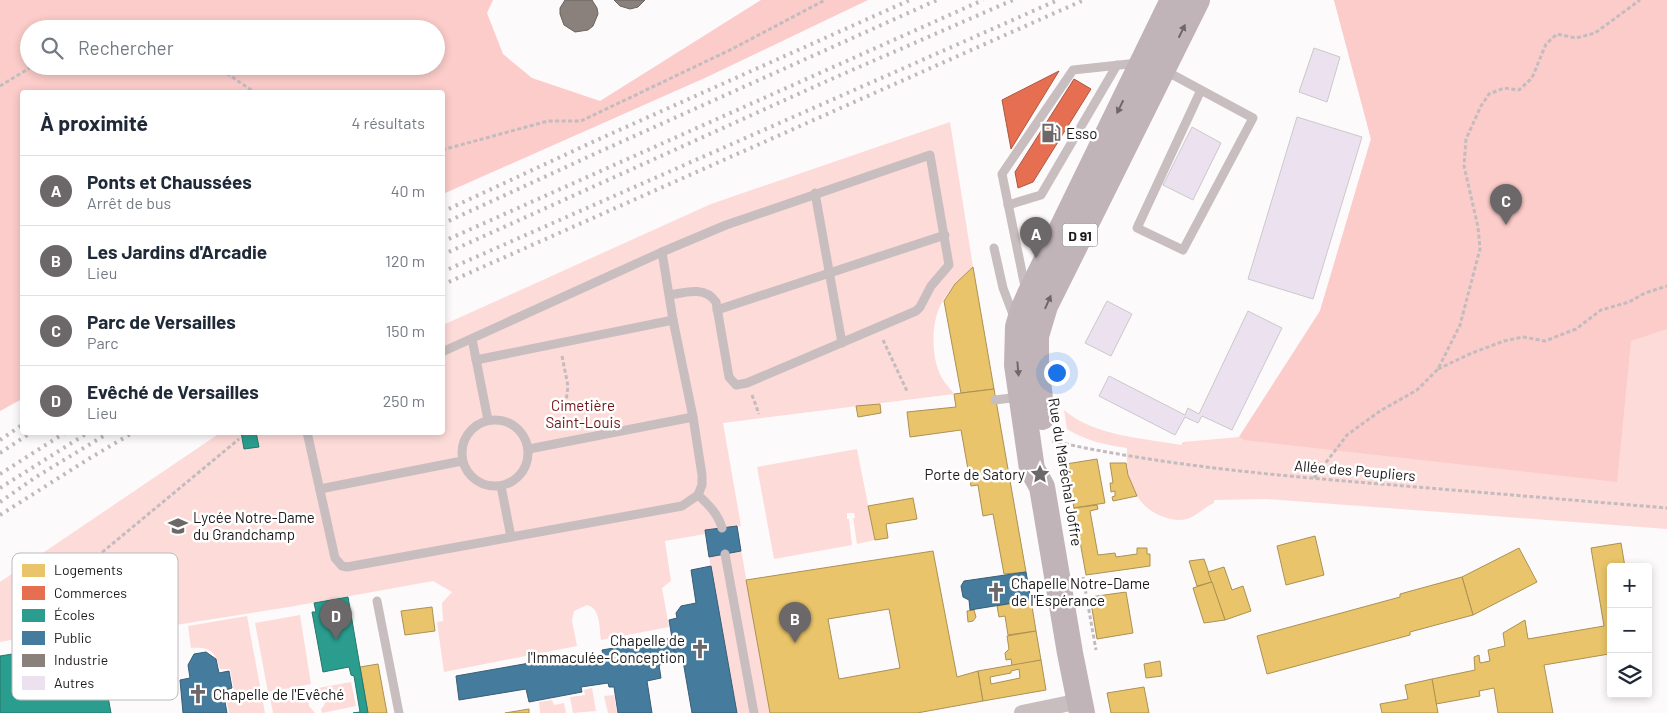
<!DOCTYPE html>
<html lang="fr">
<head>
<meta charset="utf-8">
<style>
	body { margin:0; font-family:Barlow,sans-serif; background:#f2f2f3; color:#1f2937 }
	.controls { position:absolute; right:15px; bottom:15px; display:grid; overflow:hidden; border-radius:5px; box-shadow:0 2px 8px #0003 }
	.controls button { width:45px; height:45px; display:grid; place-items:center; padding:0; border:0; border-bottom:1px solid #e0e1e3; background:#fff; color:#1f2937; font:25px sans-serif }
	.you { position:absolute; left:1056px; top:372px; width:18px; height:18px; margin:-12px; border:4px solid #fff; border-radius:50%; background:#1a73e8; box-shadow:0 0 0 8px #1a73e833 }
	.badge { display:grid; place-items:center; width:32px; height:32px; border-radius:50%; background:#6c686a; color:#fff; font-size:16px; font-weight:700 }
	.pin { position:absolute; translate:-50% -41px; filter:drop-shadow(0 1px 2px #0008) }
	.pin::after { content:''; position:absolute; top:26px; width:18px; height:15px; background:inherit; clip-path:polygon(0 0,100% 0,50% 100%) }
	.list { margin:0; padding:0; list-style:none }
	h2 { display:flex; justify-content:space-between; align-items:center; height:65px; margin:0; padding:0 20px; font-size:21px }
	h2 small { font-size:16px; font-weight:400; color:#747a83 }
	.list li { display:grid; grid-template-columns:32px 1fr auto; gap:15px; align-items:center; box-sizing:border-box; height:70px; padding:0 20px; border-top:1px solid #e0e1e3 }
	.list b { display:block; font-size:19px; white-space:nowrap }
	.list p { margin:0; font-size:16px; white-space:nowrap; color:#747a83 }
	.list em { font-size:16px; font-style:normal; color:#747a83 }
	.icon { flex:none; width:28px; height:28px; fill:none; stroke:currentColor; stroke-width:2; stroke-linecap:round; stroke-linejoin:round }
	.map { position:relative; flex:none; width:1667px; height:713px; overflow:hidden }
	.search { position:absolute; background:#fff; box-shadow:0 2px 8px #0003; left:20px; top:20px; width:425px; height:55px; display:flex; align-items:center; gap:12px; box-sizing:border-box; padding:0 18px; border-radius:28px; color:#747a83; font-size:19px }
	.panel { position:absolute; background:#fff; box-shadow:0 2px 8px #0003; left:20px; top:90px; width:425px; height:345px; border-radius:5px }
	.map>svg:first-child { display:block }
</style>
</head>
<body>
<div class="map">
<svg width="1667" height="713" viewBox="0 0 1667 713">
	<rect width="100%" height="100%" fill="#fdfafc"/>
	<g fill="#fddbd8">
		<path d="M1334,0H1667V529L1267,499L1214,500V503C1204,507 1197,516 1187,519C1179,521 1172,520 1164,517C1134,507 1125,477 1127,448C1106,445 1086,441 1067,429L1064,410C1094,436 1143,438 1181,445L1183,442L1239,437L1320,311L1371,139Z"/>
		<path d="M950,122L973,267C961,278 948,290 940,306C931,325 931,359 942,378C945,384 951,389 954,394L723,423L741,526L737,527L770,713H737L705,534L665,541L671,581L662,588L669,627L601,640C599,627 601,609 587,605L574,611L572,621L577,646L444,672L437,622L443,621L442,603L452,592L433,581L289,607L106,636L105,622L0,642V582L220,433H241L244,449L258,446L256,433L442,432L443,325L711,204Z"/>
		<path d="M857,449L875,540L857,544L853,518H855L854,513H847V519H849L852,545L774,559L757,467Z"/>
		<path d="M300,615L311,684L268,692L255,623Z"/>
		<path d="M247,616L265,713H229L225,693L234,690L230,669H220C215,652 210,646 191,648L188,626Z"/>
		<path d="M351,682L356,706L322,713L321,709C326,705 326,700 323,694L318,692V688Z"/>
		<path d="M592,688L596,711L573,713L570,697L585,695L584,690Z"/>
		<path d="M312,689V693L308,700L309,706L315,713H273L270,697Z"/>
		<path d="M614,695L617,713H608L604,696Z"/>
		<path d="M552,700L554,705L564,703L566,713H540L539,702Z"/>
	</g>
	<g fill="#fbccc9" fill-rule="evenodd">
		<path d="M0,0H493L487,13L503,54L532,78L600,101L761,0H868L707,77L443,194L442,92H22V399L0,411ZM29,29H436V66H29Z"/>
		<path d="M1334,0H1667V329L1631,341L1617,482L1244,440L1239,437L1320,311L1371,139Z"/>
	</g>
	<g fill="#e9c46a" stroke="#ac9153" fill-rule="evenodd">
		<path d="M973,267L994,389L961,393L944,301L955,284Z"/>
		<path d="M994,389L1026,572L1004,574L993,514L983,516L978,485L971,486L961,430L910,437L907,412L956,407L954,394Z"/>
		<path d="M880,404L881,413L858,417L856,406Z"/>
		<path d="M1097,459L1105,503L1074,508L1066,464Z"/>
		<path d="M1110,463H1126L1128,475L1137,496L1113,501L1112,497L1115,496V491L1111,492L1110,483H1113Z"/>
		<path d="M913,498L917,519L886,524L888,538L875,540L868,506Z"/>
		<path d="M1097,505L1098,509L1090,511L1098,555L1115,553L1116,557L1137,554V548H1147V554H1150V566L1086,575L1074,508Z"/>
		<path d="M1315,536L1324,575L1286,585L1277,546Z"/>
		<path d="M1621,543L1625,567H1611V656L1609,654L1544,665L1553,713H1498L1494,688L1479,691L1480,696L1436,704L1432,679L1475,670L1474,657L1479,655L1480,663L1490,661L1488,650L1505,646L1503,633L1525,620L1528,639L1604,626L1591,548Z"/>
		<path d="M1519,548L1537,582L1473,615L1462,577Z"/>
		<path d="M933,551L957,677L978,671L983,701L917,713H770L746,580ZM889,609L900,668L839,679L828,619Z"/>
		<path d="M1204,559L1212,582L1197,586L1189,561Z"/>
		<path d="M1224,567L1232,590L1243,586L1251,611L1225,620L1208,572Z"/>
		<path d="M1462,577L1473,615L1410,632V635L1267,674L1257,636L1400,597V594Z"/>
		<path d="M1212,582L1225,620L1204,623L1193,588Z"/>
		<path d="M1126,592L1133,633L1097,639L1090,597Z"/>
		<path d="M1031,600L1036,631L1008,635L1005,616L999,617L997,606Z"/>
		<path d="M432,607L435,631L405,635L401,611Z"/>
		<path d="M974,610L976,617L973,621L968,622L967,611Z"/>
		<path d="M1036,631L1041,660L1012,666L1011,659L1006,660L1005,653L1009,649L1007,636Z"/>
		<path d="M1041,660L1046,690L983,701L978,671ZM1019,669L1020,678L991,684L990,677L1011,673V671Z"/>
		<path d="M1160,661L1162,676L1146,678L1144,664Z"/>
		<path d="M378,664L387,713H368L360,667Z"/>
		<path d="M1432,679L1438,713H1382L1380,704L1408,699L1405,685Z"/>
		<path d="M1144,687L1149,713H1111L1107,693Z"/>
		<path d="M529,709V713H505Z"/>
	</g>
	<g fill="#e76f51" stroke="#ab5641">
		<path d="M1059,71L1011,149L1002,100Z"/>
		<path d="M1074,79L1091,89L1033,182L1018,188L1015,172Z"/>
	</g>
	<g fill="#2a9d8f" stroke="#26766c">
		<path d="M241,432H256L259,447L244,449Z"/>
		<path d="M348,597L360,667L368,713H353L360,712L354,676L351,675L349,667L323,672L312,612H316L314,603Z"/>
		<path d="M96,631L111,713H0V656L63,646L62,636Z"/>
	</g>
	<g fill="#457b9d" stroke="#395e76">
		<path d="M737,526L741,551L709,557L705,530Z"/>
		<path d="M711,566L737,713H692L683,661L676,662L669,620L677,618L676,613L681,606L696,603L691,570Z"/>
		<path d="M1026,572L1031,600L970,610L969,600L963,597L961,586L964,581Z"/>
		<path d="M672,638L676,662L659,665L661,678L647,681L652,713H618L614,687H609L608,683L581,687L582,692L529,702L526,689L459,700L456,676L575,655L576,660L603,655L602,650Z"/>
		<path d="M206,652L216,659L219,673L229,671L232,688L223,691L227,713H183L180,680L190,678L188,665L194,654Z"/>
	</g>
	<g fill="#8a817c" stroke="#6a625f">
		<path d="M565,0H592L597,8L598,14L593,26L588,30L575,32L564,25L560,14V8Z"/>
		<path d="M614,0H645L638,7L630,9L620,6Z"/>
	</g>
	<g fill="#ece2ef" stroke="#cac8ca">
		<path d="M1314,48L1340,57L1327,102L1299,92Z"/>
		<path d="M1297,117L1362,137L1313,299L1248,279Z"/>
		<path d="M1192,127L1221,143L1193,200L1163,185Z"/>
		<path d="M1107,301L1132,314L1111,356L1085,343Z"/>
		<path d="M1248,311L1282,328L1232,430L1202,416L1198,423L1185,417L1175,435L1099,396L1109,376L1185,415L1188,408L1199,414Z"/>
	</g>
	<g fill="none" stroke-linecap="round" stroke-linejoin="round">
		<g stroke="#c3bcbf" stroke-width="3" stroke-dasharray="4 2.5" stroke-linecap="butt">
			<path d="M216,66L254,92"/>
			<path d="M0,86L33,66"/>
			<path d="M442,150L548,121H581L732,49L825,0"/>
			<path d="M883,340L907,391"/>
			<path d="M562,356L568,386L565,409"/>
			<path d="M1438,369L1472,353L1504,341L1523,337L1545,341L1576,329L1601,310L1629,302L1645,293L1667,286"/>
			<path d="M752,395L759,414"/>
			<path d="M1059,431L1065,479"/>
			<path d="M1052,441C1160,465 1271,475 1381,484C1476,492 1572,500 1667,508"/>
			<path d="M1314,478L1347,435L1380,411L1417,390L1438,369L1460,325L1480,249L1478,227L1464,166L1466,139L1481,106L1489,94L1504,88L1519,90L1532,78L1546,44L1557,34L1576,38L1595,33L1640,0"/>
			<path d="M1083,577L1096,650"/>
			<path d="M97,623L88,564L239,439"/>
		</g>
		<g stroke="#c8bec0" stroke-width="9">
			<path d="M1164,70L1201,90L1137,228L1183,250L1253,118L1201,90"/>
			<path d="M815,193L842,343"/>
			<path d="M1008,205L1041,195L1117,65"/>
			<path d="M994,248L1003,288L1014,317"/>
			<path d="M1027,290L1024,282L1002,174L1073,70L1138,63"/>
			<path d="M717,310L945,235"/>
			<path d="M472,339L488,420"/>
			<path d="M442,352L662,252L726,225L930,155L949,265L931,286L920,307L916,311L747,383L736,385L729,377L716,302C705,286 686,292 670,295"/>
			<path d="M476,360L673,320"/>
			<path d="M995,400L1019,397"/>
			<circle cx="495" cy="453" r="33"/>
			<path d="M307,432L335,558L342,566L347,567L682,506L698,495L702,485V475L693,417L673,320L662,252"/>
			<path d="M529,449L693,417"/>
			<path d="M501,486L511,537"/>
			<path d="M320,489L462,461"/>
			<path d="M698,495C709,505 718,514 722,528"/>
			<path d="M725,554L754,713"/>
			<path d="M377,601L399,713"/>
		</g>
		<path stroke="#c8bec0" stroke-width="16" d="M1022,713L1080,701"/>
		<g stroke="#c1b4b8" stroke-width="26">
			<path d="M1042,417L1036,363V336L1045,306L1197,0"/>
			<path d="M1082,713L1070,653L1042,487L1032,469L1017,365L1018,327L1023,310L1030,294L1173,0"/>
		</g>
		<g stroke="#bfb9bb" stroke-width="4" stroke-dasharray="2.5 5" stroke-linecap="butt">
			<path d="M442,212L597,140L910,0"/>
			<path d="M442,224L601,151L937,0"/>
			<path d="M442,242L983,0"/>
			<path d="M442,255L827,81L1013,0"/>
			<path d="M442,272L1058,0"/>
			<path d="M442,285L1084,0"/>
			<path d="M0,440L22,425"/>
			<path d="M0,453L32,432"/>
			<path d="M0,474L66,432"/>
			<path d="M0,488L89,432"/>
			<path d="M0,502L36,477L110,432"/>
			<path d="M0,515L90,458L134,432"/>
		</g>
	</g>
	<defs><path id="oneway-solid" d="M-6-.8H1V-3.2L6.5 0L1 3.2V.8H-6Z" transform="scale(1.25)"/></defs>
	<g fill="#70676a">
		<use href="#oneway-solid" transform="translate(1182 31) rotate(-64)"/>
		<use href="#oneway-solid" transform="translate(1120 107) rotate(116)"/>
		<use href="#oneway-solid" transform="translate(1048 302) rotate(-66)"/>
		<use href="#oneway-solid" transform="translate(1018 369) rotate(85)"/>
	</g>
	<defs>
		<symbol id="fuel-bare" viewBox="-9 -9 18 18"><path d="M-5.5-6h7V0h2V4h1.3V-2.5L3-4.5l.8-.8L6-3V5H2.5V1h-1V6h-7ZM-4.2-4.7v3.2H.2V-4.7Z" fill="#6c686a" stroke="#fff" stroke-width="2.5" paint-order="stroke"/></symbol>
		<symbol id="sight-bare" viewBox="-9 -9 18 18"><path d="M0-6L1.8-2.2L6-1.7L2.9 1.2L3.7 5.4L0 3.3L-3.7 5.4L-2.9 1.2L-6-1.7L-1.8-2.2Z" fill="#6c686a" stroke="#fff" stroke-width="2.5" paint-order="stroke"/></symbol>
		<symbol id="school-bare" viewBox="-9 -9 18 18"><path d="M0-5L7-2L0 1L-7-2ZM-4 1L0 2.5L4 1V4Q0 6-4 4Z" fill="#6c686a" stroke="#fff" stroke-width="2.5" paint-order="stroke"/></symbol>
		<symbol id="church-bare" viewBox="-9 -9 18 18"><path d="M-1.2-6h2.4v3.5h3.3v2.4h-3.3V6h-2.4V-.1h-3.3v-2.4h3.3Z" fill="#6c686a" stroke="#fff" stroke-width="2.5" paint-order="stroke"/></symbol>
	</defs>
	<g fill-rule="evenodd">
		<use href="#fuel-bare" x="1037" y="119" width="28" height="28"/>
		<use href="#sight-bare" x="1026" y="460" width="28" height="28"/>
		<use href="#school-bare" x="164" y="512" width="28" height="28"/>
		<use href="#church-bare" x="982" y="578" width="28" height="28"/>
		<use href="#church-bare" x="686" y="635" width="28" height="28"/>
		<use href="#church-bare" x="184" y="680" width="28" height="28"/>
	</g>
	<g text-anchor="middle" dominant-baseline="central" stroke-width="5" stroke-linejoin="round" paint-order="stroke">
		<rect fill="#fff" stroke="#625f60" stroke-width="1" x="1062.5" y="223.5" width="35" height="23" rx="4"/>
		<g font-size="14" font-weight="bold" fill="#1e1a1c">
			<text x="1080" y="235">D 91</text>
		</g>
		<g font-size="15" fill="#1e1a1c" stroke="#fff" text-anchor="start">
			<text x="1066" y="133">Esso</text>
			<text x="1025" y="474" text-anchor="end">Porte de Satory</text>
			<text x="193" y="517">Lycée Notre-Dame<tspan x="193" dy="17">du Grandchamp</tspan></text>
			<text x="1011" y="583">Chapelle Notre-Dame<tspan x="1011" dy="17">de l'Espérance</tspan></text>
			<text x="685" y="640" text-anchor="end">Chapelle de<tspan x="685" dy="17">l'Immaculée-Conception</tspan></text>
			<text x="213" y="694">Chapelle de l'Evêché</text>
		</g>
		<g font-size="15" fill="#701214" stroke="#fff">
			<text x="583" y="405">Cimetière<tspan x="583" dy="17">Saint-Louis</tspan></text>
		</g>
		<g font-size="15" fill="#1e1a1c" stroke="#fff">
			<text transform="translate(1355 470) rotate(5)">Allée des Peupliers</text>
			<text transform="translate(1066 472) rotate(81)">Rue du Maréchal Joffre</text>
		</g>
	</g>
	<rect x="12" y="553" width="166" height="147" rx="8" fill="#fff" stroke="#bcbabb" stroke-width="1"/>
	<rect x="22" y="564" width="23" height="13" fill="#e9c46a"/>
	<rect x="22" y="586" width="23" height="14" fill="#e76f51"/>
	<rect x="22" y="609" width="23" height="13" fill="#2a9d8f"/>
	<rect x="22" y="631" width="23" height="14" fill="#457b9d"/>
	<rect x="22" y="654" width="23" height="13" fill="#8a817c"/>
	<rect x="22" y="676" width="23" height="14" fill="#ece2ef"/>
	<g font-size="14" fill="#1e1a1c">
		<text x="54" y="575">Logements</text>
		<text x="54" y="598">Commerces</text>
		<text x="54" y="620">Écoles</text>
		<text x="54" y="643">Public</text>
		<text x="54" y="665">Industrie</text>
		<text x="54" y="688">Autres</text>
	</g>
</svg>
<div class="controls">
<button>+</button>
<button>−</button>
<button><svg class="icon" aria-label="layers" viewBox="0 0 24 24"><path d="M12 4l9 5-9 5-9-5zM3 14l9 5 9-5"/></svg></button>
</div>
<div class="you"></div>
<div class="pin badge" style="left:1036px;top:258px">A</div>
<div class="pin badge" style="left:795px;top:643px">B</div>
<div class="pin badge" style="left:1506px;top:225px">C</div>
<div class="pin badge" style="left:336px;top:640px">D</div>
<div class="search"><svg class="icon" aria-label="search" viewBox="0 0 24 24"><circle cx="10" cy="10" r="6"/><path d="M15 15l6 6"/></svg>Rechercher</div>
<section class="panel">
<h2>À proximité<small>4 résultats</small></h2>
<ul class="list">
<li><span class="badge">A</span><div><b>Ponts et Chaussées</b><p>Arrêt de bus</p></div><em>40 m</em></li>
<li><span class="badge">B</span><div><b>Les Jardins d'Arcadie</b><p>Lieu</p></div><em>120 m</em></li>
<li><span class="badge">C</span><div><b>Parc de Versailles</b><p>Parc</p></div><em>150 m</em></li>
<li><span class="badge">D</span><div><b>Evêché de Versailles</b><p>Lieu</p></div><em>250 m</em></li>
</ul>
</section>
</div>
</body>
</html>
